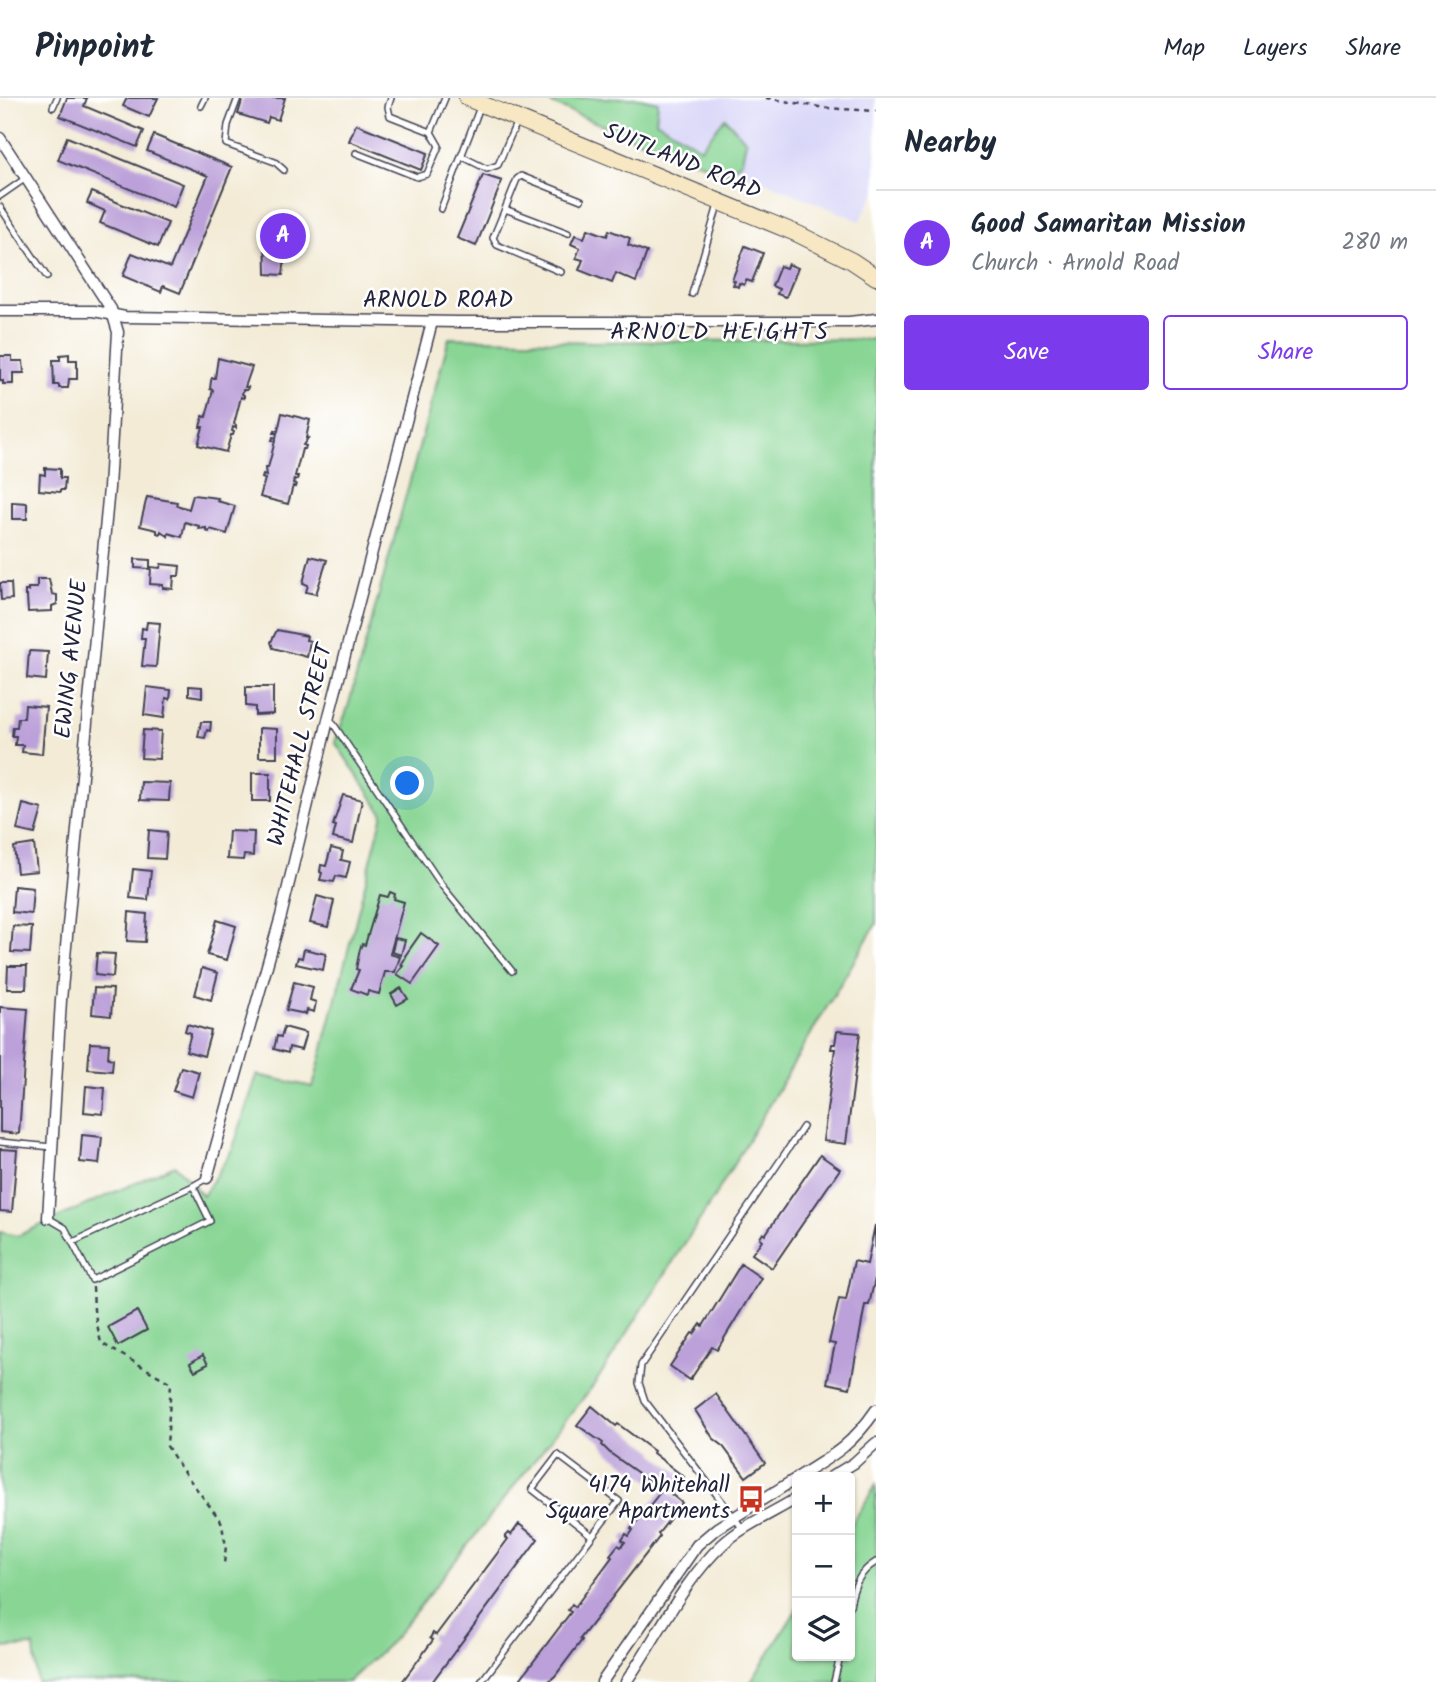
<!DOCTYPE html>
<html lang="en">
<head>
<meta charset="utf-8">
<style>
	body { margin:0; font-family:Kalam,sans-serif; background:#f6f6f7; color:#1f2937 }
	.controls { position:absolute; right:21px; bottom:21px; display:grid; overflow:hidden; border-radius:7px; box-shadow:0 2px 5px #0004 }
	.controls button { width:63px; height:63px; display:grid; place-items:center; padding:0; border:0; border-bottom:2px solid #e0e1e3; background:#fff; color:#1f2937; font:35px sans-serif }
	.you { position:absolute; left:408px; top:686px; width:24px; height:24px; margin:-18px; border:5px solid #fff; border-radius:50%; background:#1a73e8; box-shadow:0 0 0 10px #1a73e833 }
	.badge { display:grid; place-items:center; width:46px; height:46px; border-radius:50%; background:#7c3aed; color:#fff; font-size:23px; font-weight:700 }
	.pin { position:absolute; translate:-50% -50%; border:4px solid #fff; box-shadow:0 2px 7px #0006 }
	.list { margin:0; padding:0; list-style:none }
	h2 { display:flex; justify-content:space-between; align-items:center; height:91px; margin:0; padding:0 28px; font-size:30px }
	h2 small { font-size:23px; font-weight:400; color:#747a83 }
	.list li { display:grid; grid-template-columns:46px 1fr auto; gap:21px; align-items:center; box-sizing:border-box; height:105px; padding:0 28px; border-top:2px solid #e0e1e3 }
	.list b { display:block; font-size:26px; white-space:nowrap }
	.list p { margin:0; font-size:23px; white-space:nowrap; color:#747a83 }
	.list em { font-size:23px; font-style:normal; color:#747a83 }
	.actions { display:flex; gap:14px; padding:21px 28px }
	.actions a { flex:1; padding:16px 0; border:2px solid #7c3aed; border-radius:7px; text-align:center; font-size:24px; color:#7c3aed }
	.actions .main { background:#7c3aed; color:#fff }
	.icon { flex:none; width:38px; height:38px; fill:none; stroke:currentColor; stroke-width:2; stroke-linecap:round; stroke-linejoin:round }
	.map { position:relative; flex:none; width:876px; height:1584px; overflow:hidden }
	header { display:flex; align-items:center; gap:42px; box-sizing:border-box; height:98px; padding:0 35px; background:#fff; border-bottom:2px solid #e0e1e3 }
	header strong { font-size:33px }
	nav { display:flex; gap:38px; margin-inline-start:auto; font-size:24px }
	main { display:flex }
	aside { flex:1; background:#fff }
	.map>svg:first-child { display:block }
</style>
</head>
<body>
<header>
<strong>Pinpoint</strong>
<nav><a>Map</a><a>Layers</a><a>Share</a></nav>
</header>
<main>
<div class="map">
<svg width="876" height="1584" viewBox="0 0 876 1584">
	<rect width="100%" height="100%" fill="#fff"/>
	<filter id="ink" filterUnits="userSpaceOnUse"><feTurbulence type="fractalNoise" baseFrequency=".0143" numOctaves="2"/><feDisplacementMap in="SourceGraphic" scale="14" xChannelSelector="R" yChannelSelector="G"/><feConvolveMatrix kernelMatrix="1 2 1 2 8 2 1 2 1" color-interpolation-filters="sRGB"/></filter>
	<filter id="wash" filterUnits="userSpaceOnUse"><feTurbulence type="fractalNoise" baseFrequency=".00686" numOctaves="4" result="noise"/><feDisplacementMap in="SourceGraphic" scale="28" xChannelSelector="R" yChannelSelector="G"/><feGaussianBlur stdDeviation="1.57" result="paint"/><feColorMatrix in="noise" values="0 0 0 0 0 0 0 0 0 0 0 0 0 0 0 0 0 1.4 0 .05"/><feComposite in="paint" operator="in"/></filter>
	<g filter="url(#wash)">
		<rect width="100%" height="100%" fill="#f3ebd6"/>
		<path fill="#d9d7f8" d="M563,0H876V93L860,123Z"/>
		<g fill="#88d594" stroke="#557c68" stroke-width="2">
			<path d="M549,0H640L658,4L656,23L701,50L725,20L746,43L742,63L727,75L633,40L552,6Z"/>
			<path d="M449,240L593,244L876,241V826L715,1098L596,1284L393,1542L348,1584H37L34,1548L0,1550V1134L17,1138L175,1067L203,1098L233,1050L257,977L313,989L383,716L335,644L348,609Z"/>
			<path d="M876,1387V1584H751L797,1511V1558H850V1429Z"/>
		</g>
		<g id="blocks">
			<g fill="#bba0d9">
				<path d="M67,0H87L84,8L144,33L137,49L60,18Z"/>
				<path d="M127,0H158L149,19L123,8Z"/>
				<path d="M243,0H285L278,22L269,19L267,25L238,16Z"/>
				<path d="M356,26L428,55L421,72L349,43Z"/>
				<path d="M154,37L232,69L180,195L163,188L161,194L123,178L132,155L170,170L208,78L147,53Z"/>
				<path d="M67,39L183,86L174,109L58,62Z"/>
				<path d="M483,77L502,83L476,148L457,140Z"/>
				<path d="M92,94L168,125L158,149L100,125L105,113L87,105Z"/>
				<path d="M265,130H288L283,177L266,176Z"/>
				<path d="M588,131L607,138L609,132L630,140L628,147L647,154L636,184L616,175L612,185L579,172L583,162L576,160L580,150L571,146L575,137L584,140Z"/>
				<path d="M745,148L763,155L752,184L746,182L744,187L739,185L738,189L733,187L735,183L732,182Z"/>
				<path d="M788,166L798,170L786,199L777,196L779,191L772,188L780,168L786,170Z"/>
				<path d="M69,256V262H77V281H69L68,290H59V287H54L53,262H60V257Z"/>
				<path d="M0,258H12V263H23L24,275H13V286H3V283H0Z"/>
				<path d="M218,260L252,269L245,289H248L247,292H243L242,296L244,297V300L241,299L234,326L236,327V330L233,329L232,333L234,334L233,337H231L226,354L198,347L203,329H200L203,318L206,319L213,292L210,291L211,283L212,280H215Z"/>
				<path d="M282,315L310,322L306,340H308L303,347L306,348L305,351H302L295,378H298L297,382L294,381L293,385L296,386L295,389L293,388L288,406L260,399L265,381L262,380L263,377L266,378L265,370H268L275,343L272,342L273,339L276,340L277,335H274L275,332L278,333Z"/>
				<path d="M45,370L60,371V380H65L64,392H60V394L39,392L40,376L45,377Z"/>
				<path d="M193,397L218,400L217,403L235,408L227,436L210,431L209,434L206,433V430L198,431L199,428L185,424L182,439L168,435V438L161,433L160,436L157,435V432L140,428L147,399L177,404L176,407L189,411Z"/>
				<path d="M12,404L27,405V421H12Z"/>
				<path d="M310,458L327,462L316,496L306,494L308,487L303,485Z"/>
				<path d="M135,461L150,462V471L135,470Z"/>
				<path d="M161,466L180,468L179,478H174L173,491L163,490V487L150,486L151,469L160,470Z"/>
				<path d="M37,481H49L52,496L57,497V506L52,508V513L28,514L27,498H25V493H28V490H37Z"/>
				<path d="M0,485H11L12,501L1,502Z"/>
				<path d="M147,524L160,525L156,569L142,568L145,540H141L142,530L146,531Z"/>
				<path d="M277,532L307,538L306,542L310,543L307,559L273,550L271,544Z"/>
				<path d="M29,553L48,554L46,582L27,580Z"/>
				<path d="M189,588L202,589V599L189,597Z"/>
				<path d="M147,589L171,592L170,601L166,600L164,620L144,617Z"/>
				<path d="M246,589H273V616L255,617V609L246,608Z"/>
				<path d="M25,607L46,609L42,656L22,654L23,647H15L16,638H12L13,629H17L18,620H24Z"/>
				<path d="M201,624H211L210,633L207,632L205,640L198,639Z"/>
				<path d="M259,630L277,631V659H259Z"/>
				<path d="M143,632L161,633L159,661L141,660Z"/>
				<rect x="252" y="675" width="18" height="28"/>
				<path d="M141,684L170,685L169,703L140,702Z"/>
				<path d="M343,697L362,702L353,745L333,740L336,728L333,727Z"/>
				<path d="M23,706L42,711L35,736L17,732Z"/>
				<path d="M149,732L167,734L165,761L147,760Z"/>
				<path d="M229,733L254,734L253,758L244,757L243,762L227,761Z"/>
				<path d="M34,746L37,773L17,775L14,749Z"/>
				<path d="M331,750L343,753L341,762L350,764L346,780L336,778L334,784L320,782L322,775L320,774L321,767L326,768Z"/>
				<path d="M133,771L151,773L148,802L130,800Z"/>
				<path d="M14,788L33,790L31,816L12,814Z"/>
				<path d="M390,794L395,796L394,801L404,804L390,856L400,859L395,874H385L379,896L368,893L367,897L351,891L359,872L356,871L360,851L362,846L365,847L380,797L388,799Z"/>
				<path d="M317,798L334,803L328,829L310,825Z"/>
				<path d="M129,814L147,816L145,844L127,843Z"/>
				<path d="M217,822L236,828L227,862L207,857Z"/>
				<path d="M13,828L32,829L30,855L11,854Z"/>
				<path d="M421,835L439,848L412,886L397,876L403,868L401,867L406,859L405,858Z"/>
				<path d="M395,840L405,842L401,857L392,854Z"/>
				<path d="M304,851L326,856L323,872L296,866L298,859L302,860Z"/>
				<path d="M97,855L115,856L113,879L95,877Z"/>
				<path d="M8,868H27L26,891H7Z"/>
				<path d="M202,870L218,875L211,902L195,897Z"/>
				<path d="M294,884L313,889L310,902L316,904L314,914L307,912L306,916L286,912Z"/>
				<path d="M94,890L113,891L111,918L92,916Z"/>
				<path d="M401,890L408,901L397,907L391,896Z"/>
				<path d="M0,909L28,911L19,1036L0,1034Z"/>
				<path d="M187,926L211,933L204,958L186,953L191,935L185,933Z"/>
				<path d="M284,929L306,935L301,952L289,949L288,955L274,951L277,938L281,939Z"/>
				<path d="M837,933L860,935L846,1046L823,1043L835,951H831L832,946H835Z"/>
				<path d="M90,945L109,946L108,960L113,961L112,973L88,971Z"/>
				<path d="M181,969L199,974L192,999L173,993Z"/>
				<path d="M86,988L105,990L103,1016L84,1014Z"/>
				<path d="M82,1037L102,1039L99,1066L80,1064Z"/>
				<path d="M0,1051L17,1052L12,1114L0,1113Z"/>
				<path d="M820,1057L840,1071L772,1170L752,1156L762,1142L760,1140L763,1135L765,1137Z"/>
				<path d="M875,1127L876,1176L869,1207H865L850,1290L827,1285L835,1246L829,1245L839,1201L846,1202L854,1163L867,1166Z"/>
				<path d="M741,1166L761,1180L717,1252L712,1249L690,1282L670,1268L692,1235L694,1236L701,1226L703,1228Z"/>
				<path d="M137,1213L147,1232L118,1248L108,1229Z"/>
				<path d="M203,1257L208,1266L195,1273L190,1265Z"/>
				<path d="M716,1296L765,1365L746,1379L722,1347L713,1340L695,1312Z"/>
				<path d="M592,1308L616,1328L618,1326L654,1353L653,1355L684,1379L671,1396L682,1405L658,1436L660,1438L580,1541L582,1542L555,1578L548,1584H518L571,1514L568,1512L572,1506L575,1509L612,1459L610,1457L618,1447L621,1449L625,1444L622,1442L626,1436L629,1438L633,1432L631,1431L662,1392L610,1355L602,1347L603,1345L577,1327Z"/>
				<path d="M519,1426L538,1441L432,1584H402L433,1542L430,1540L433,1535L436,1537L508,1441L505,1439L509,1435L511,1437Z"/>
			</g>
		</g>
	</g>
	<g filter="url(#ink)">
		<use href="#blocks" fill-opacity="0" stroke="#414052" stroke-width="2"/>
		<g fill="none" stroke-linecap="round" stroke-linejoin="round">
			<defs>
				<g id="lane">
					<path d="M238,0L228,27L226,46L275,64L284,72"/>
					<path d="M391,0L388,9L390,18L431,34"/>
					<path d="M201,8L205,0"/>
					<path d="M53,9L57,0"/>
					<path d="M356,55L417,79L427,76L439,48L431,34L445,0"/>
					<path d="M461,58L487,71L498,67L517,23"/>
					<path d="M0,98L26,80"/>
					<path d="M0,109L47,179"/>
					<path d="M441,111L480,9"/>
					<path d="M505,111L517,81L521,78L581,102"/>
					<path d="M561,174L497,147L493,140L505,111L568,135"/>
					<path d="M692,196L718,107"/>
					<path d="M330,621L443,789L512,873"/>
					<path d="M0,1044L52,1049"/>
					<path d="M48,1120L65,1130L92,1182L210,1123L193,1088L207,1080"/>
					<path d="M73,1144L193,1088"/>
					<path d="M743,1431L645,1303L639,1285L641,1267L803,1029"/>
					<path d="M850,1508C853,1489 859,1474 876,1464"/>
					<path d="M481,1584L619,1403L558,1357L532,1391L592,1438"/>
					<path d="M834,1584L840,1558"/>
				</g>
				<g id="street">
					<path d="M0,40L111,211L118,234L109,390L61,902L48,1120"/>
					<path d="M0,213H94L125,219L457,224H849L876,221"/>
					<path d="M207,1080L281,818L329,618L432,224"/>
					<path d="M798,1379C834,1357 852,1347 876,1312"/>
					<path d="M831,1379L854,1365L876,1345"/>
					<path d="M602,1584L697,1447L717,1430L797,1380"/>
					<path d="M626,1584C658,1538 682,1484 723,1446C744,1427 773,1415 797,1400"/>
				</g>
				<path id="secondary" d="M467,0L798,136L852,163L876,179"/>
			</defs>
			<use href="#lane" stroke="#414052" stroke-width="8"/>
			<use href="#street" stroke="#414052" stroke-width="13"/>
			<use href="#secondary" stroke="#414052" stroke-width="18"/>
			<g stroke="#414052" stroke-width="2.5" stroke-dasharray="5 5" stroke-linecap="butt">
				<path d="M766,0L825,10L876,13"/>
				<path d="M93,1189L94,1212L101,1245L171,1285L167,1348L180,1369L221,1423L226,1448L224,1466"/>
			</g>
			<use href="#lane" stroke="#fff" stroke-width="5"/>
			<use href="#street" stroke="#fff" stroke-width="10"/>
			<use href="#secondary" stroke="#f7e8c3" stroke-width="16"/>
		</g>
	</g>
	<defs>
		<symbol id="bus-bare" viewBox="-9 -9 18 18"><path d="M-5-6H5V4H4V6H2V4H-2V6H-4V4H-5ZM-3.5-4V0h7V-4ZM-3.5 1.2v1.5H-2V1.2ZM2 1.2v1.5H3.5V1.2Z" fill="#c8321e" stroke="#fff" stroke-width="2.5" paint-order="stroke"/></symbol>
	</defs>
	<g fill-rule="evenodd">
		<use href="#bus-bare" x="732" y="1382" width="38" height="38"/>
	</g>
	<g text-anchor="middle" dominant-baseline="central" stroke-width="5" stroke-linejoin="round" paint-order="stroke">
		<g font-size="23" fill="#22223b" stroke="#fff">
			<text transform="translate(682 64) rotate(22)">SUITLAND ROAD</text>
			<text x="438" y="203">ARNOLD ROAD</text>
			<text transform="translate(72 561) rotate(-84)">EWING AVENUE</text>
			<text transform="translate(301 647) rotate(-76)">WHITEHALL STREET</text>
		</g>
		<g font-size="23" fill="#22223b" stroke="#fff" text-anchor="end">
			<text x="730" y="1388">4174 Whitehall<tspan x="730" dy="26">Square Apartments</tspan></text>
		</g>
		<g font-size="24" letter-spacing="2" fill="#22223b" stroke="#fff">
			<text x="720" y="234">ARNOLD HEIGHTS</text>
		</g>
	</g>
</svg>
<div class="controls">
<button>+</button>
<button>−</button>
<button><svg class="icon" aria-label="layers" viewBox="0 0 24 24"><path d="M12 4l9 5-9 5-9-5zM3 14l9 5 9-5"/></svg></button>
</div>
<div class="you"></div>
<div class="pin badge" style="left:283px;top:138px">A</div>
</div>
<aside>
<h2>Nearby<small></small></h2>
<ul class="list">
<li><span class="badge">A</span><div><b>Good Samaritan Mission</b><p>Church · Arnold Road</p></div><em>280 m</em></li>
</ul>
<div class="actions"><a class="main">Save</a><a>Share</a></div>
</aside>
</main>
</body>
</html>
